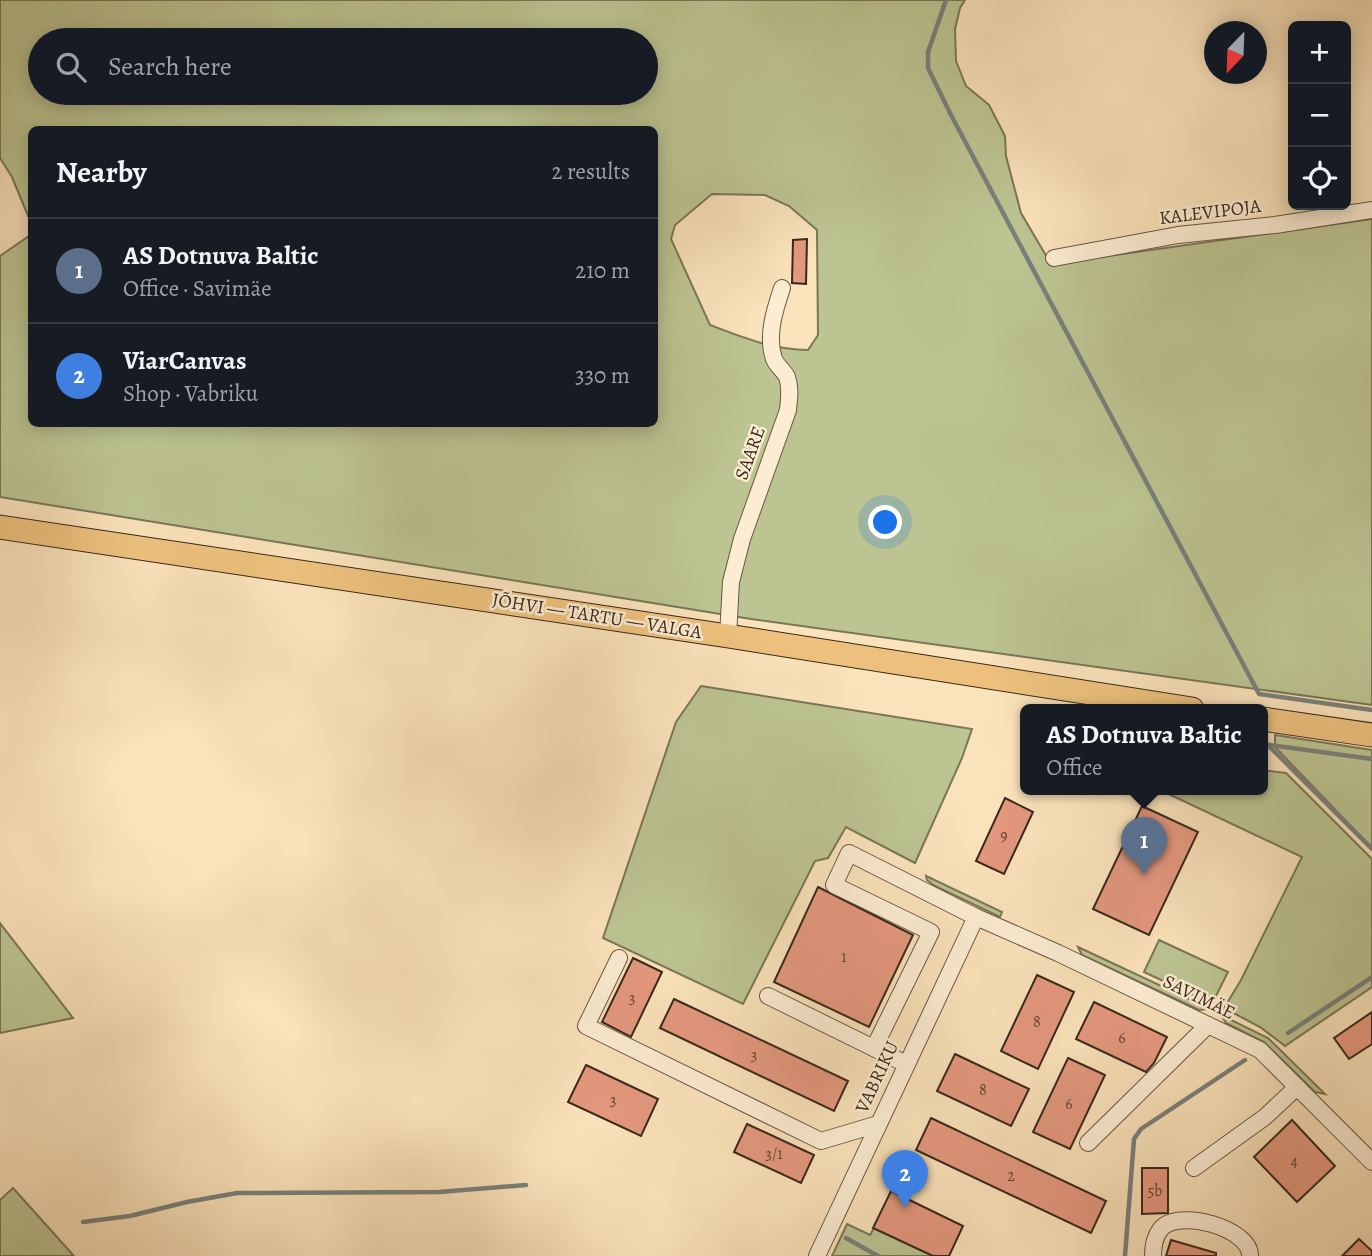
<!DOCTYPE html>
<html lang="en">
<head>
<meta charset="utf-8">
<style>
	body { margin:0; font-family:Alegreya,serif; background:#20242c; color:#f1f3f6 }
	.controls { position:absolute; right:21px; top:21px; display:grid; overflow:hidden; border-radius:10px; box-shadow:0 4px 18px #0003 }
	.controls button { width:63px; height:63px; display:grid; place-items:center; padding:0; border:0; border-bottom:2px solid #363941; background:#171b24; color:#f1f3f6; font:35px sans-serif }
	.compass { position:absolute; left:1204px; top:21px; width:63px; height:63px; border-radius:50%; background:#171b24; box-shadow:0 4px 18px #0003; rotate:203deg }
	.you { position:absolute; left:886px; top:523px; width:24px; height:24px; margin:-18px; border:5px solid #fff; border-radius:50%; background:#1a73e8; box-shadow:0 0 0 10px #1a73e833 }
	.badge { display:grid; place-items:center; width:46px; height:46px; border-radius:50%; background:#c59692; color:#fff; font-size:23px; font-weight:700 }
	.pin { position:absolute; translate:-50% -58px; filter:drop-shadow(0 2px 4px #0008) }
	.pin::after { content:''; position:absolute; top:37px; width:24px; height:21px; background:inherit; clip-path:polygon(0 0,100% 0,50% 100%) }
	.popup { position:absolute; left:1020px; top:704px; width:248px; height:91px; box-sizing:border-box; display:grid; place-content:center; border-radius:10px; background:#171b24; filter:drop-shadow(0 2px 5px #0005); font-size:23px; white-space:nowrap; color:#9ea1a6 }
	.popup b { font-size:26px; color:#f1f3f6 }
	.popup::after { content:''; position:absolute; left:50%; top:100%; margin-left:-14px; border:14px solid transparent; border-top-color:#171b24 }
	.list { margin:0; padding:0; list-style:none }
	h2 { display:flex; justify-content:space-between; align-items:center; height:91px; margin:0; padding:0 28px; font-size:30px }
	h2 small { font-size:23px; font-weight:400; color:#9ea1a6 }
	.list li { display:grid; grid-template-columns:46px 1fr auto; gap:21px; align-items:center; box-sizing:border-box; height:105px; padding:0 28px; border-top:2px solid #363941 }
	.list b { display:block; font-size:26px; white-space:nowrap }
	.list p { margin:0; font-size:23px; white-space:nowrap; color:#9ea1a6 }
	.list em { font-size:23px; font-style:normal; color:#9ea1a6 }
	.icon { flex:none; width:38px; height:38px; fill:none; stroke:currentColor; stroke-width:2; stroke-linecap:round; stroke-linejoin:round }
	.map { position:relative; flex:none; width:1372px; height:1256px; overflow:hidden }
	.search { position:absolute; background:#171b24; box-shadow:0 4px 18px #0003; left:28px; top:28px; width:630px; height:77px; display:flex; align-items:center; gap:18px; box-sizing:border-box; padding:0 24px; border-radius:38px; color:#9ea1a6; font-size:26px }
	.panel { position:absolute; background:#171b24; box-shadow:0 4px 18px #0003; left:28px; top:126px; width:630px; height:301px; border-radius:10px }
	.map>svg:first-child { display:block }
</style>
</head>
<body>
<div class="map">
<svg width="1372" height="1256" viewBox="0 0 1372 1256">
	<rect width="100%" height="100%" fill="#fae2ba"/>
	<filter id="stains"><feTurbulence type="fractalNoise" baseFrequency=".00286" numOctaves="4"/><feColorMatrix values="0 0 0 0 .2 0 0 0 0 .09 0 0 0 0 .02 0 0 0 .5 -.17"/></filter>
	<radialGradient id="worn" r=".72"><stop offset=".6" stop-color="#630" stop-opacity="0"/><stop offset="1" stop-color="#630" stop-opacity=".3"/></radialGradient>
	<g fill="#bcc491" stroke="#7a7656" stroke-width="2" fill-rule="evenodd">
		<path d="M0,0H965L960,8L955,29L956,61L966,86L989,105L1005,136L1006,156L1021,213L1051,264L1372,219V705L751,619L0,497V256L29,236L31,227L32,424H654V130H32L31,223L12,177L0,158ZM40,40H646V93H40ZM712,194L765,195L789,206L817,230L818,335L808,350C773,350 742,337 710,325L671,239L675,225Z"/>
		<path d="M701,686L972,729L962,758L915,863L846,827L828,858L815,861L743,1004L603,938L676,722Z"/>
		<path d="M1275,735L1372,750V848L1275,747Z"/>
		<path d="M1263,770L1286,773L1372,859V987L1285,1046L1260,1027L1224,1008L1241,980L1302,857L1158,789H1263Z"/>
		<path d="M926,876L1002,912L1000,917L933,885L927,880Z"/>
		<path d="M0,923L73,1018L0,1033Z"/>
		<path d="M1159,940L1228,972L1212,1004L1144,972Z"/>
		<path d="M1078,947L1202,1005L1208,1009L1199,1010L1082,955Z"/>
		<path d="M1221,1015L1268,1038L1325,1094L1315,1092L1264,1042L1226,1023Z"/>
		<path d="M13,1188L74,1256H0V1200Z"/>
		<path d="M847,1224L870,1235L874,1228L933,1256H832Z"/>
	</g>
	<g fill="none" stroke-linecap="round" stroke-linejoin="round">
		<g stroke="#78807b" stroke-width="4.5">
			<path d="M946,0L928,52V68L951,115L1259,694L1372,710"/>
			<path d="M1263,744L1372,759"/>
			<path d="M1268,745L1372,849"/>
			<path d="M1288,1033L1372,977"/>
			<path d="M83,1222L130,1216L187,1202L237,1193L439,1192L526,1185"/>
			<path d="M846,1238L878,1256"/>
			<path d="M1125,1256L1134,1139L1141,1129L1245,1060"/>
		</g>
	</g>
	<g fill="#e4987e" stroke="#38281c" stroke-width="2">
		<path d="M807,239L806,284L792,283L793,240Z"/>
		<path d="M1005,798L1033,812L1004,874L976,861Z"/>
		<path d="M1142,806L1198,832L1149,935L1093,909Z"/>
		<path d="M818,887L913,935L869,1027L774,982Z"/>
		<path d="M633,958L662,972L631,1037L602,1022Z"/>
		<path d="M1037,975L1074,992L1038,1069L1001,1051Z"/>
		<path d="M674,999L848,1081L834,1111L660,1028Z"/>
		<path d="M1094,1002L1167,1037L1154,1063L1146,1072L1076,1039Z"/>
		<path d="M1372,1012V1044L1349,1059L1334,1038Z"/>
		<path d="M955,1054L1029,1089L1011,1126L937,1091Z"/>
		<path d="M1068,1058L1105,1075L1070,1149L1033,1132Z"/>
		<path d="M586,1065L658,1099L641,1136L568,1102Z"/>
		<path d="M931,1118L1106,1201L1091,1233L916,1150Z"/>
		<path d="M1292,1120L1335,1166L1297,1202L1254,1157Z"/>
		<path d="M747,1124L814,1155L801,1183L734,1152Z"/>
		<path d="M1142,1168H1168V1213L1142,1214Z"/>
		<path d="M891,1191L963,1226L949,1256H933L873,1228Z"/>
		<path d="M1359,1239L1372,1251V1256H1342Z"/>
		<path d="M1171,1240L1216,1253V1256H1166Z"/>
	</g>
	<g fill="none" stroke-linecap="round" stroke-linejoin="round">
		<defs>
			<g id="minor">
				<path d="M1054,258L1178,235L1275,225L1372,210"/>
				<path d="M728,636L731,582L742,539L788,410C789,399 791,388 787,377C784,371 777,366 774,359C766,336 775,309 782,288"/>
				<path d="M619,958L586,1026L821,1141L878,1124"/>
				<path d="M768,996L906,1064"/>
				<path d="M874,1048L931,932L834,885L849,853L976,917L1058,953L1260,1050L1372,1162"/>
				<path d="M1088,1143L1208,1025"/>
				<path d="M1194,1168L1265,1117L1297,1087"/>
				<path d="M817,1256L976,917"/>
				<path d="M1153,1256C1153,1247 1154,1238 1160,1230C1176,1207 1251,1228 1250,1256"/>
			</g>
			<g id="highway">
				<path d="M0,527L728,636L1192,709"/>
				<path d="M1263,719L1372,735"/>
			</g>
		</defs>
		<use href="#minor" stroke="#685644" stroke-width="18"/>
		<use href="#highway" stroke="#38281c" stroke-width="25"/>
		<use href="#minor" stroke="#fcecd2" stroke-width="16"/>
		<use href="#highway" stroke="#edc17d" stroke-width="23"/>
	</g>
	<g text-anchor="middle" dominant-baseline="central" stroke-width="5" stroke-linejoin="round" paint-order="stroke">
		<g font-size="16" fill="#634434">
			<text x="1004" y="836">9</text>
			<text x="844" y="957">1</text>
			<text x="632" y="998">3</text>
			<text x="1037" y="1022">8</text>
			<text x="1122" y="1038">6</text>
			<text x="754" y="1055">3</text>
			<text x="983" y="1090">8</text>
			<text x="613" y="1100">3</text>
			<text x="1069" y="1104">6</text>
			<text x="774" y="1154">3/1</text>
			<text x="1294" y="1161">4</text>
			<text x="1011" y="1176">2</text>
			<text x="1155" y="1191">5b</text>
		</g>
		<g font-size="19" fill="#38281c" stroke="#fcecd2">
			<text transform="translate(1210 212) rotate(-7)">KALEVIPOJA</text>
			<text transform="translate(750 453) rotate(-70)">SAARE</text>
			<text transform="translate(597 616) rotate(9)">JÕHVI — TARTU — VALGA</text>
			<text transform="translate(1199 997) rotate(26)">SAVIMÄE</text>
			<text transform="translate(877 1077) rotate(-65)">VABRIKU</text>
		</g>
	</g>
	<rect width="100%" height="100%" filter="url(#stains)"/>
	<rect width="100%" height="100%" fill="url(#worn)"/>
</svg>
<div class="controls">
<button>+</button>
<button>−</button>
<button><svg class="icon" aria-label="locate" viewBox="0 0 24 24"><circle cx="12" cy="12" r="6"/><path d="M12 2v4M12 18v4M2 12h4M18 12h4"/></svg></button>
</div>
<svg class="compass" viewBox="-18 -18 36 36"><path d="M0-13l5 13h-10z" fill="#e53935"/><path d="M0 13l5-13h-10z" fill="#9ea1a6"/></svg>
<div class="you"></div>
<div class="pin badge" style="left:1144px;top:875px;background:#5c6f8a">1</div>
<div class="popup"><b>AS Dotnuva Baltic</b>Office</div>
<div class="pin badge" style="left:905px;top:1208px;background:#3f7fe0">2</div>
<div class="search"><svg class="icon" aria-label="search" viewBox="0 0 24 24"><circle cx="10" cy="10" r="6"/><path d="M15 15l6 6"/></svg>Search here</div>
<section class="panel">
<h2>Nearby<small>2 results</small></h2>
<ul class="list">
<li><span class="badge" style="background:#5c6f8a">1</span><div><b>AS Dotnuva Baltic</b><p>Office · Savimäe</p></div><em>210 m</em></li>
<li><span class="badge" style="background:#3f7fe0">2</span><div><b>ViarCanvas</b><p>Shop · Vabriku</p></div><em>330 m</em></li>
</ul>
</section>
</div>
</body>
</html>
